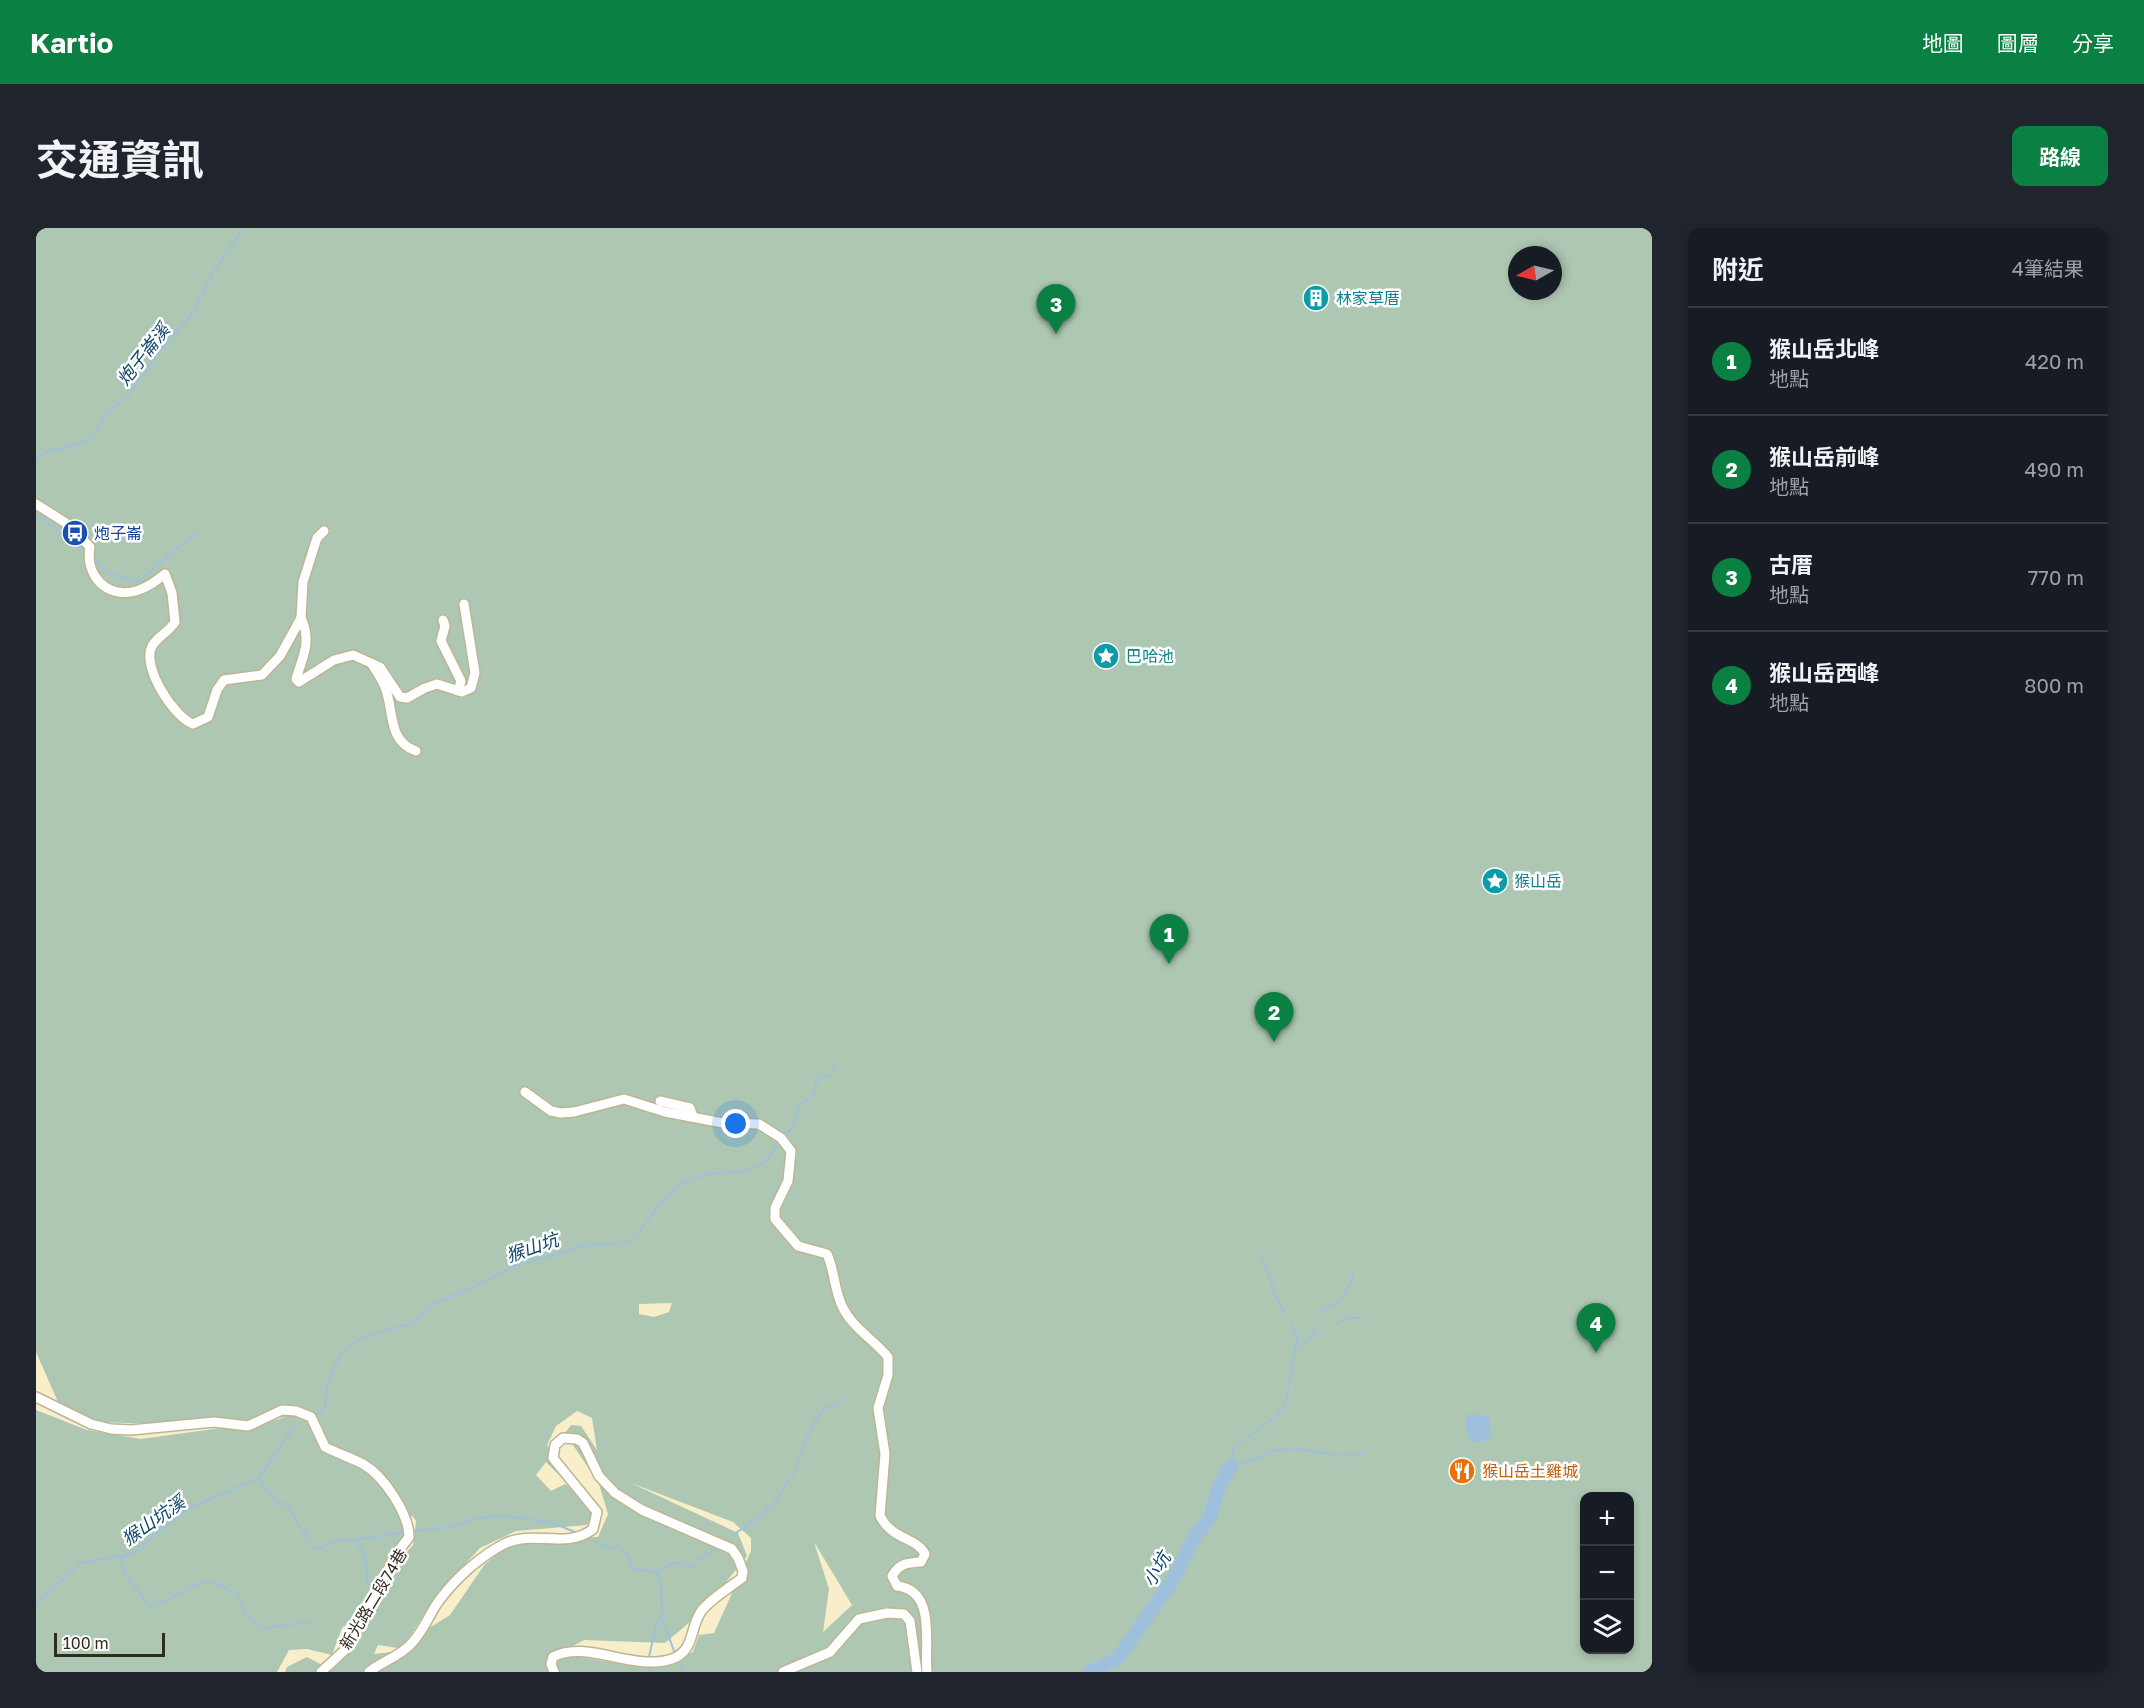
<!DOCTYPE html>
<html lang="zh-TW">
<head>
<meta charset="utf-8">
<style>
	body { margin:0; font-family:"Golos Text","Noto Sans TC",sans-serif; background:#20242c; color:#f1f3f6 }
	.controls { position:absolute; right:18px; bottom:18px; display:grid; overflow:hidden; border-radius:12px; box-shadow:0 3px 9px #0003 }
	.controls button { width:54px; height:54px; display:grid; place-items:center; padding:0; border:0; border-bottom:2px solid #363941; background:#171b24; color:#f1f3f6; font:30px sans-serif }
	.compass { position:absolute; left:1472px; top:18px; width:54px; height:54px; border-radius:50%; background:#171b24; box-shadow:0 3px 9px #0003; rotate:262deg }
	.scale { position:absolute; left:18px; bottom:15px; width:111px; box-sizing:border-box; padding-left:6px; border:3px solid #2f2c1e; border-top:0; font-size:16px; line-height:21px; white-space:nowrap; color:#2f2c1e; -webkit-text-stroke:4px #fff; paint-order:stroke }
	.you { position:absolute; left:700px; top:896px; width:21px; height:21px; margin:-15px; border:4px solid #fff; border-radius:50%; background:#1a73e8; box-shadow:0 0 0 9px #1a73e833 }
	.badge { display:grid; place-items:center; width:39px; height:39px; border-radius:50%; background:#0b8043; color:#fff; font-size:20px; font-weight:700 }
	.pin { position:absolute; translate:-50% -50px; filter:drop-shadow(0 2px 3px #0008) }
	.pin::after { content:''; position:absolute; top:32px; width:21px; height:18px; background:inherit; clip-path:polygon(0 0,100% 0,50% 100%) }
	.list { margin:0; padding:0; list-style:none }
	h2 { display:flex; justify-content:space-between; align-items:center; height:78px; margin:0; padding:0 24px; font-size:26px }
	h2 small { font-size:20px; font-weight:400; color:#9ea1a6 }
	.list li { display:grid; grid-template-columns:39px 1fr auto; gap:18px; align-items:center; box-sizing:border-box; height:108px; padding:0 24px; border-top:2px solid #363941 }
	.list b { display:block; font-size:22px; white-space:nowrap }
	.list p { margin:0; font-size:20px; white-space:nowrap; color:#9ea1a6 }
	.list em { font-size:20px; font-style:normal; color:#9ea1a6 }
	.icon { flex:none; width:33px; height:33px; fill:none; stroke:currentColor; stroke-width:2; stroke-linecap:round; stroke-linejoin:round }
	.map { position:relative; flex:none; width:1616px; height:1444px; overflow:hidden; border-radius:12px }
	header { display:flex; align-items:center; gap:36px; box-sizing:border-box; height:84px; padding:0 30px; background:#0b8043; color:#fff }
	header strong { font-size:28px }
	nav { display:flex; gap:33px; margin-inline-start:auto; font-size:21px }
	.intro { display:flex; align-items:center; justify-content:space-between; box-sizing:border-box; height:144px; padding:0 36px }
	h1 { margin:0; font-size:42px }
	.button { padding:15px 27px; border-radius:12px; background:#0b8043; color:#fff; font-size:21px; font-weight:700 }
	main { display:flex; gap:36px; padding:0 36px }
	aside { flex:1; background:#171b24; border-radius:12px; box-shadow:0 3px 9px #0003 }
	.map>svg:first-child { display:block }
</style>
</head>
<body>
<header>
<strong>Kartio</strong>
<nav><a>地圖</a><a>圖層</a><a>分享</a></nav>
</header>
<div class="intro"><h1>交通資訊</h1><a class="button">路線</a></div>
<main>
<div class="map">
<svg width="1616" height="1444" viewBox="0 0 1616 1444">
	<rect width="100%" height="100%" fill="#f8eeca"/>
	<path fill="#adc7b2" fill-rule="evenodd" d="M0,0H1616V1444H249L251,1439L271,1429L292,1440L328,1393L354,1351L358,1339L377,1317L380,1293L376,1287L335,1376L306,1400L296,1427L271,1421L253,1422L241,1444H0V1182L51,1202L105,1211L236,1193L250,1189L206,1194L163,1190L120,1196L60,1194L22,1174L0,1124ZM1481,27H1517V63H1481ZM636,1075L633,1084L618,1089L603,1086V1076ZM541,1183L556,1190L561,1222L545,1198L535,1197L529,1205L563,1256L572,1286L562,1309L480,1311L449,1336L414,1387L369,1415L406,1361L444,1320L480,1303L551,1297L561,1279L529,1256L515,1263L500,1247L510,1234L529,1253L536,1251L511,1217L520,1198ZM275,1184L282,1192L292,1215L269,1186H264ZM595,1255L697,1294L715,1310V1323L678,1405L663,1407L657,1424L626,1436L595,1438L524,1425L548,1412L629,1415L667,1383L711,1328L702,1305ZM1548,1268H1594V1422H1548ZM778,1314L816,1377L787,1404L793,1361ZM342,1417L362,1420L355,1424L338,1426Z"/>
	<path fill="#9fc0dd" d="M1431,1186L1450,1187L1453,1190L1455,1208L1447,1214H1434L1429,1194Z"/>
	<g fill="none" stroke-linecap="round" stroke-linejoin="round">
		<g stroke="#9fc0dd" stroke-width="2">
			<path d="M209,1L210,0"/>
			<path d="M0,231L11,223L34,219L52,212L72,185L93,167L124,123L156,86L177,44L205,4"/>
			<path d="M0,286L47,321"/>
			<path d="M58,329L70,345L102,354L162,303"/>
			<path d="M797,835L799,843"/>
			<path d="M751,905L757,899L764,876L776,869L782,849L794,848"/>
			<path d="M1223,1026C1236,1044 1236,1069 1249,1084"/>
			<path d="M1283,1083C1305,1077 1313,1063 1318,1042"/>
			<path d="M1256,1096L1262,1110L1259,1118"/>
			<path d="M1301,1096L1311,1090H1325"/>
			<path d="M1275,1109L1279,1098"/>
			<path d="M282,1186L289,1179L291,1157L304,1126L324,1111L379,1094L399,1075L441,1057L481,1037L537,1022L544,1017L590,1015C608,1005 623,969 647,955C675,938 703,951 727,935C735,930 738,920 744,914"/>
			<path d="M1195,1238L1197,1221L1240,1188L1250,1174L1259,1120L1275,1109L1288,1106"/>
			<path d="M1195,1238L1222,1230L1235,1223L1257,1220L1306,1228L1328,1226"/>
			<path d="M223,1250L241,1276L249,1275L277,1318L284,1321L298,1313L317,1312C330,1324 332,1337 331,1354L337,1360"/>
			<path d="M223,1250L259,1197"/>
			<path d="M375,1303L419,1299L436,1291L468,1288L514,1294L539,1304"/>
			<path d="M698,1306C713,1297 729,1286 740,1273C746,1265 748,1254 756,1249C766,1229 772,1196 789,1181C794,1178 802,1176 807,1173"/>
			<path d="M317,1312L370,1304"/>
			<path d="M558,1314L574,1320L581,1318L593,1328L594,1340L620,1344L640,1334L657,1339L661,1332L682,1320"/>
			<path d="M85,1330C87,1350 103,1363 113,1378C152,1371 157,1336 202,1367L209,1386L227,1400L273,1394"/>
			<path d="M0,1376L45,1335L96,1326L151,1281L223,1250"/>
			<path d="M626,1390L638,1423"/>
			<path d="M613,1429L621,1393L626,1390L625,1355L620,1344"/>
			<path d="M643,1433L647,1444"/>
			<path d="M613,1444V1440"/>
		</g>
		<path stroke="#9fc0dd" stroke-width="14" d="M1053,1444L1082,1430L1138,1350L1159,1308L1174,1289L1182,1261L1195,1238"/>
		<defs>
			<g id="minor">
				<path d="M0,276L33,297L54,319C49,347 70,371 100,363C111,360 120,353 129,346L136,365L139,394C133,404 122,408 116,418C105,439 138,489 157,496L172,489L181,462L188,452L226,447L244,428L265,390L267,354L281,310L288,303"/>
				<path d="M265,390C276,413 267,428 260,451L263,454L298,432L317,427L344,439L364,469L371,470L389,460L401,456L426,464L435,460L439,445L428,376"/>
				<path d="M407,392L409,398L405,413L425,453L422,463"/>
				<path d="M336,436C341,445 347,452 350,462C358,485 352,513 380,523"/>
				<path d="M489,864L515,883L525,885L538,884L588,871L629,884L687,895L723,896L745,910L755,923L752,953L739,980V991L762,1018L791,1026C799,1043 798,1063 807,1080C817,1100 838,1112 852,1129V1147L842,1180L849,1226L844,1288C856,1312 880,1309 889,1326L885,1334C871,1335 864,1335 856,1348L861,1358C901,1362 888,1417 891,1444"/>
				<path d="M624,873L654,880L657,889"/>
				<path d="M0,1169L55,1196L75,1201L95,1202L178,1194L212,1198L246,1182L260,1183L275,1189L289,1219C301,1225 315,1230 327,1236C348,1248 373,1286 373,1309L360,1326L310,1421L285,1444"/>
				<path d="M333,1444C346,1433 363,1429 375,1416C390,1400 393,1385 405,1370C421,1349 445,1328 468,1316C497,1301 531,1322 557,1301L561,1284L517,1230L519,1217L527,1210L541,1211L547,1215L563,1248L579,1265L606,1282L696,1321L702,1330L707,1343L706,1350C693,1360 676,1370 666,1382C653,1399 660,1422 636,1431C597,1444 550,1411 517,1429L515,1436L518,1444"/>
				<path d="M747,1444L794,1424L823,1391L851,1385L868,1386L874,1393L881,1444"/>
			</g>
		</defs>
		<use href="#minor" stroke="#beb592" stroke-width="12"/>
		<use href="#minor" stroke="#fff" stroke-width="9"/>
	</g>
	<defs>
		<symbol id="building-disc" viewBox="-11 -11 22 22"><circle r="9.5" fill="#0f9aa8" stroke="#fff"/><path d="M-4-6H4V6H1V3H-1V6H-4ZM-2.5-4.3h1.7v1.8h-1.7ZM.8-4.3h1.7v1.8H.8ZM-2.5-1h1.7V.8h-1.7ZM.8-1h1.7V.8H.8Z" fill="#fff"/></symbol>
		<symbol id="bus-disc" viewBox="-11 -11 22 22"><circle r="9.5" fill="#1a4fb4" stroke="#fff"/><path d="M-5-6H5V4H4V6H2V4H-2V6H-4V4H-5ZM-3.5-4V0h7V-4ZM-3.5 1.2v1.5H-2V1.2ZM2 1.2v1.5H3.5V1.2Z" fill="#fff"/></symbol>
		<symbol id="sight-disc" viewBox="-11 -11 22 22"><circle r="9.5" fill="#0f9aa8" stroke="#fff"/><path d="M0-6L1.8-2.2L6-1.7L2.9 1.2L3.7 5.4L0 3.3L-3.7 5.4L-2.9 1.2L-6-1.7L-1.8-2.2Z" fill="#fff"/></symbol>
		<symbol id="restaurant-disc" viewBox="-11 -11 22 22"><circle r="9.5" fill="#e8710a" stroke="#fff"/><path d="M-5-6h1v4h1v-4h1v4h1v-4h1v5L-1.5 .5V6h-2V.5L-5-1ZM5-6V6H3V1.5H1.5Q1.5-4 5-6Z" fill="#fff"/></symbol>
	</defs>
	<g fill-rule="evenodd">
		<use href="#building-disc" x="1265" y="55" width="30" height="30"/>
		<use href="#bus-disc" x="24" y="290" width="30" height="30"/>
		<use href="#sight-disc" x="1055" y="413" width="30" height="30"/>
		<use href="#sight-disc" x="1444" y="638" width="30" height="30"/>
		<use href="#restaurant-disc" x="1411" y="1228" width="30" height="30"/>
	</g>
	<g text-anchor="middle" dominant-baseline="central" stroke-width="5" stroke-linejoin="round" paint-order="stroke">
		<g font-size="16" fill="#0d838f" stroke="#fff" text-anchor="start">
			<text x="1300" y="70">林家草厝</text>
			<text x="1090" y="428">巴哈池</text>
			<text x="1478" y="653">猴山岳</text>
		</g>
		<g font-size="16" fill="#164399" stroke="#fff" text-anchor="start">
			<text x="58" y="305">炮子崙</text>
		</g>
		<g font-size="16" fill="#c56008" stroke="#fff" text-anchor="start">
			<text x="1446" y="1243">猴山岳土雞城</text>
		</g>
		<g font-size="16" fill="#2f2c1e" stroke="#fff">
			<text transform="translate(337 1371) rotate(-59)">新光路二段74巷</text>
		</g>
		<g font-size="18" font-style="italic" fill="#0f456b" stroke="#fff">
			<text transform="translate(107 126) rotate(-52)">炮子崙溪</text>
			<text transform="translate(496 1019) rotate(-19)">猴山坑</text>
			<text transform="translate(117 1292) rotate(-35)">猴山坑溪</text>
			<text transform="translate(1120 1341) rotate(-59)">小坑</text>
		</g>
	</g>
</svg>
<div class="controls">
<button>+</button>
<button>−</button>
<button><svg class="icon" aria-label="layers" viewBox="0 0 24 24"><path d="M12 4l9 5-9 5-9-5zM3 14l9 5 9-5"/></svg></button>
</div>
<svg class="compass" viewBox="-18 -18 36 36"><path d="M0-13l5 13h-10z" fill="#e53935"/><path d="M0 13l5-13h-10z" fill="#9ea1a6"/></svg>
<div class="scale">100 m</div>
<div class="you"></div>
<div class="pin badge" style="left:1133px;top:736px">1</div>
<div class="pin badge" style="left:1238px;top:814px">2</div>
<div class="pin badge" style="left:1020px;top:106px">3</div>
<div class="pin badge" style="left:1560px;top:1125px">4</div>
</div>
<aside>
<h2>附近<small>4筆結果</small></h2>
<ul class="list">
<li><span class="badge">1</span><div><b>猴山岳北峰</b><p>地點</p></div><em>420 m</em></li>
<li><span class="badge">2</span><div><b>猴山岳前峰</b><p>地點</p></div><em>490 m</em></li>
<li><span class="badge">3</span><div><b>古厝</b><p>地點</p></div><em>770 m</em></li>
<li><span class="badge">4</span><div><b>猴山岳西峰</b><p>地點</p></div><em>800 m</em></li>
</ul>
</aside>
</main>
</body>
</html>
